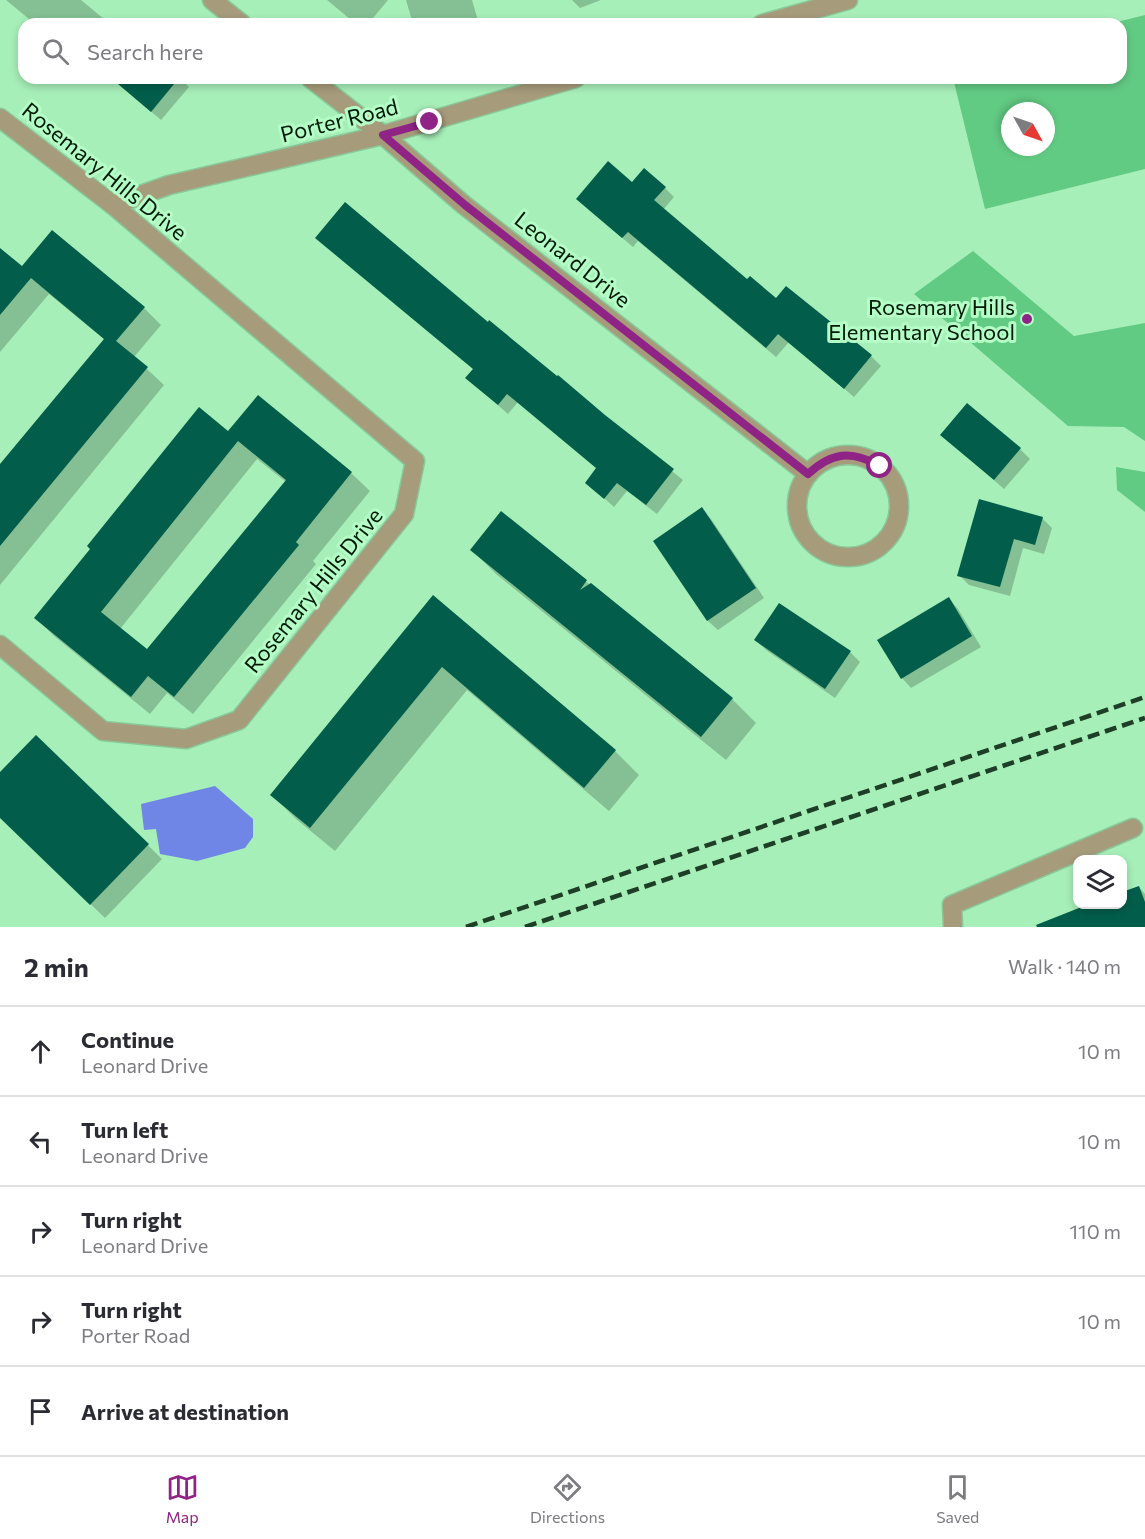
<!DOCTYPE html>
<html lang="en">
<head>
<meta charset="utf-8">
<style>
	body { margin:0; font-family:Commissioner,sans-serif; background:#f7f7f7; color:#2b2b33 }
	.controls { position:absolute; right:18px; bottom:18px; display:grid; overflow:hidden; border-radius:12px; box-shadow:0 3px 9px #0003 }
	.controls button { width:54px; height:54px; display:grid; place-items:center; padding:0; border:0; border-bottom:2px solid #e1e1e2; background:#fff; color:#2b2b33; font:30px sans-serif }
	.compass { position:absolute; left:1001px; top:102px; width:54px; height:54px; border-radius:50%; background:#fff; box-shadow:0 3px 9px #0003; rotate:130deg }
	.stop { position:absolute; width:18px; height:18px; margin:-14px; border:4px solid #8f2386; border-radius:50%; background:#fff }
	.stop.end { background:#8f2386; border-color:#fff; box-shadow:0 2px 6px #0008 }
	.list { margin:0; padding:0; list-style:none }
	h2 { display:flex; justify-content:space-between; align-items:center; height:78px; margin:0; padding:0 24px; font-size:26px }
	h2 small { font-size:20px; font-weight:400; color:#7c7c81 }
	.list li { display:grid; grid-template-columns:39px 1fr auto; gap:18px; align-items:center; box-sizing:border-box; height:90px; padding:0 24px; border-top:2px solid #e1e1e2 }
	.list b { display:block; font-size:22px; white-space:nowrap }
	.list p { margin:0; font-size:20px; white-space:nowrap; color:#7c7c81 }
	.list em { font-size:20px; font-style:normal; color:#7c7c81 }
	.icon { flex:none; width:33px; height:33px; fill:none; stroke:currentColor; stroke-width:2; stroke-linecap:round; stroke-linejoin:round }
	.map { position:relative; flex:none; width:1145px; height:927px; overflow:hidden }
	.search { position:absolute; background:#fff; box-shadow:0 3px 9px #0003; left:18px; right:18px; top:18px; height:66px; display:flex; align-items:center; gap:15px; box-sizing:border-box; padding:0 21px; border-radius:18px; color:#7c7c81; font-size:22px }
	.sheet { height:528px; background:#fff }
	nav { display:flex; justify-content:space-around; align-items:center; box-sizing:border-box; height:84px; border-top:2px solid #e1e1e2; background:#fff; font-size:16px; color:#7c7c81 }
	nav a { display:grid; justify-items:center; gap:3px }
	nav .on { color:#8f2386 }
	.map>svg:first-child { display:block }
</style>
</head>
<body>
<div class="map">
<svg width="1145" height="927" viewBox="0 0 1145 927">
	<rect width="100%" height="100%" fill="#a7efb9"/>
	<g fill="#62cb83" fill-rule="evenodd">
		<path d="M1145,15V169L985,209L953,78H1121V24H1109ZM1010,111H1046V147H1010Z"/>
		<path d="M973,251L1074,336L1145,323V441L1124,427L1068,426L914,294Z"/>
		<path d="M1116,467L1145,472V512L1117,490Z"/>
	</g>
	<path fill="#6f86e7" d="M215,786L253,819V837L245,848L197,861L160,854L156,829L144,830L141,804Z"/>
	<g fill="#0003" fill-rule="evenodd">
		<path d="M6,0H81L110,24H35Z"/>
		<path d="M327,0H388L368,24H356Z"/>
		<path d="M406,0H472L479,24H413Z"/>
		<path d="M572,0H601L580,8Z"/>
		<path d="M78,78H87L83,82Z"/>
		<path d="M111,78H180L189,87L161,120Z"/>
		<path d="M632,184L665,188L674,197L663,210L748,281L776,300L786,288L871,356L881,366L854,397L789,342L776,357L638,241L633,247L588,209Z"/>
		<path d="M0,250L22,268L144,308L161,325L134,357L164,385L0,585V467L105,340L49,294L0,352Z"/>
		<path d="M488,324L683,480L657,514L627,491L614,507L587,483L598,469L518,402L508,414L467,378L474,370Z"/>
		<path d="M228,433L351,473L370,491L313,561L316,564L193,714L167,693L150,714L54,636L36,618L92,549ZM257,459L286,482L147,651L120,629Z"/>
		<path d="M942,435L1020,449L1030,459L1004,489Z"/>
		<path d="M702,509L711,519L764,598L718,630L708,621L655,541Z"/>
		<path d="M501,513L732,699L756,723L726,760L496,574L472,550Z"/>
		<path d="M1042,518L1052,528L1044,554L1023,548L1010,596L969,585L959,575Z"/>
		<path d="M433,597L615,751L639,775L609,811L467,690L335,851L296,819L272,795Z"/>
		<path d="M949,599L958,609L981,647L911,688L902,678Z"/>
		<path d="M780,605L850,652L860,662L835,698L766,650L756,640Z"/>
		<path d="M37,737L162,859L105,918L0,816V774Z"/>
		<path d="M1139,887L1145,894V927H1063L1122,904Z"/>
	</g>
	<g fill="#025e4a" fill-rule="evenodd">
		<path d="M111,78H179L151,112Z"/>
		<path d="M608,161L632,182L644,168L666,187L654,200L747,279L750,276L776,298L786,286L872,355L844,389L778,334L766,348L628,232L622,238L576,199Z"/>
		<path d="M345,202L488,322L489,320L557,376L558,375L605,415L674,469L646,505L617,483L604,499L585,483L596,468L507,394L498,405L465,378L473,369L315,238Z"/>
		<path d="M52,230L145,307L116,341L148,367L0,546V464L104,339L31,278L0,315V248L22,266Z"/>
		<path d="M258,395L352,472L296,542L299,545L174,697L148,676L131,697L34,618L90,549L87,546L199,407L228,431ZM238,441L286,480L147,649L101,612Z"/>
		<path d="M967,403L1021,448L994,480L940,435Z"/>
		<path d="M979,499L1043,517L1035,545L1014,539L1000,587L957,576Z"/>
		<path d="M702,507L756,588L707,621L653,541Z"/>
		<path d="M501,511L587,580L580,590L591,583L733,698L701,737L470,550Z"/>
		<path d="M433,595L616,750L584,788L442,667L310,828L270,795Z"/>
		<path d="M949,597L972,636L901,679L877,640Z"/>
		<path d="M779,603L851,651L825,689L754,640Z"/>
		<path d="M36,735L149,844L90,905L0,818V772Z"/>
		<path d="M1139,886L1145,902V927H1037L1036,925L1089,904H1122V892Z"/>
	</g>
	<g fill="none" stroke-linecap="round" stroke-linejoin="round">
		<defs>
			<g id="street">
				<path d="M212,0L242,24"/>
				<path d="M762,24L848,0"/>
				<path d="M310,78L383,135L464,205L808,474"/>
				<path d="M0,118L113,205L415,461L404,514L239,720L186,739L103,731L0,645"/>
				<path d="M113,205L169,185L383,135L576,78"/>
				<circle cx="848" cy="506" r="51"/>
				<path d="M953,927L952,905L1133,828"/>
			</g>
		</defs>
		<use href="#street" stroke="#89c899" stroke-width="21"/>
		<use href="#street" stroke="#a69b7b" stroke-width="18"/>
		<g stroke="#1e3f26" stroke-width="4.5" stroke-dasharray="12 6" stroke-linecap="butt">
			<path d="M466,927L1145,697"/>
			<path d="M525,927L1145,718"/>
		</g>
	</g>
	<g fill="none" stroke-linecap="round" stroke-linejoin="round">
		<path stroke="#8f2386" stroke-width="8" d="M430,122L383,135L465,205L808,474C832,452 851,450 880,466"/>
	</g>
	<circle fill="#8f2386" stroke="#b4fdc6" stroke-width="2" cx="1027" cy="319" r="6"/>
	<g text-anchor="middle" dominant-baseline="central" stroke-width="6" stroke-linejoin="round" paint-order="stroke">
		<g font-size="22" fill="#001906" stroke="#b4fdc6">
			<text transform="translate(339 120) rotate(-14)">Porter Road</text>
			<text transform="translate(105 171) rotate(39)">Rosemary Hills Drive</text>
			<text transform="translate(573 259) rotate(38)">Leonard Drive</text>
			<text transform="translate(313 590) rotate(-51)">Rosemary Hills Drive</text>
		</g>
		<g font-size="22" fill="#001906" stroke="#b4fdc6" text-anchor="end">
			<text x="1015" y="306">Rosemary Hills<tspan x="1015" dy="25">Elementary School</tspan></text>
		</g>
	</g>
</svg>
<div class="controls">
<button><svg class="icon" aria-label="layers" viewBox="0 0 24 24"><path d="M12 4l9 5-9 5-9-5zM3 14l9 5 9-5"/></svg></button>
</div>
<svg class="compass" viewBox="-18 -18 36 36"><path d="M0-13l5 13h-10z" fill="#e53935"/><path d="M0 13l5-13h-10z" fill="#7c7c81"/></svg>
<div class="stop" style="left:880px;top:466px"></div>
<div class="stop end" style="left:430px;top:122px"></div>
<div class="search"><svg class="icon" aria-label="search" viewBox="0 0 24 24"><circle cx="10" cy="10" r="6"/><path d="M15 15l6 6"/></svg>Search here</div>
</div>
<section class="sheet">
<h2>2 min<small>Walk · 140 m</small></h2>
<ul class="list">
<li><svg class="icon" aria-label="ahead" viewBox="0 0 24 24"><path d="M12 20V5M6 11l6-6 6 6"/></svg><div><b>Continue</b><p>Leonard Drive</p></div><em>10 m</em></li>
<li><svg class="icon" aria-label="left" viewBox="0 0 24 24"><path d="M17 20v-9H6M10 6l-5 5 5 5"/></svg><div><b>Turn left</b><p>Leonard Drive</p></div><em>10 m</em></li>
<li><svg class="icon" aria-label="right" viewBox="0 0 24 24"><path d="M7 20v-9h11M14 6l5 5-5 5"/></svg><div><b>Turn right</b><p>Leonard Drive</p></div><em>110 m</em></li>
<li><svg class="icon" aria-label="right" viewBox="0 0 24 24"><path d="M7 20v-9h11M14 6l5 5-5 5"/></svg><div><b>Turn right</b><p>Porter Road</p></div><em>10 m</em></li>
<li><svg class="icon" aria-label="arrive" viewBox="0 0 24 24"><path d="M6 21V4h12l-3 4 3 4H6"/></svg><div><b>Arrive at destination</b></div></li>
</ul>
</section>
<nav>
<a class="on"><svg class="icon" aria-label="map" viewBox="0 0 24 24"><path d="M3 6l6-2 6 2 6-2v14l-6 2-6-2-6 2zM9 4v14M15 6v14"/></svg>Map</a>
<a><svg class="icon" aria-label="directions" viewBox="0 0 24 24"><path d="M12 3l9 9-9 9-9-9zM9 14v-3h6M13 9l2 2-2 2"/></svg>Directions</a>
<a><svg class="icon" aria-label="saved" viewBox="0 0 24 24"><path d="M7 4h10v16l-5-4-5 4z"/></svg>Saved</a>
</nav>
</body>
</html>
